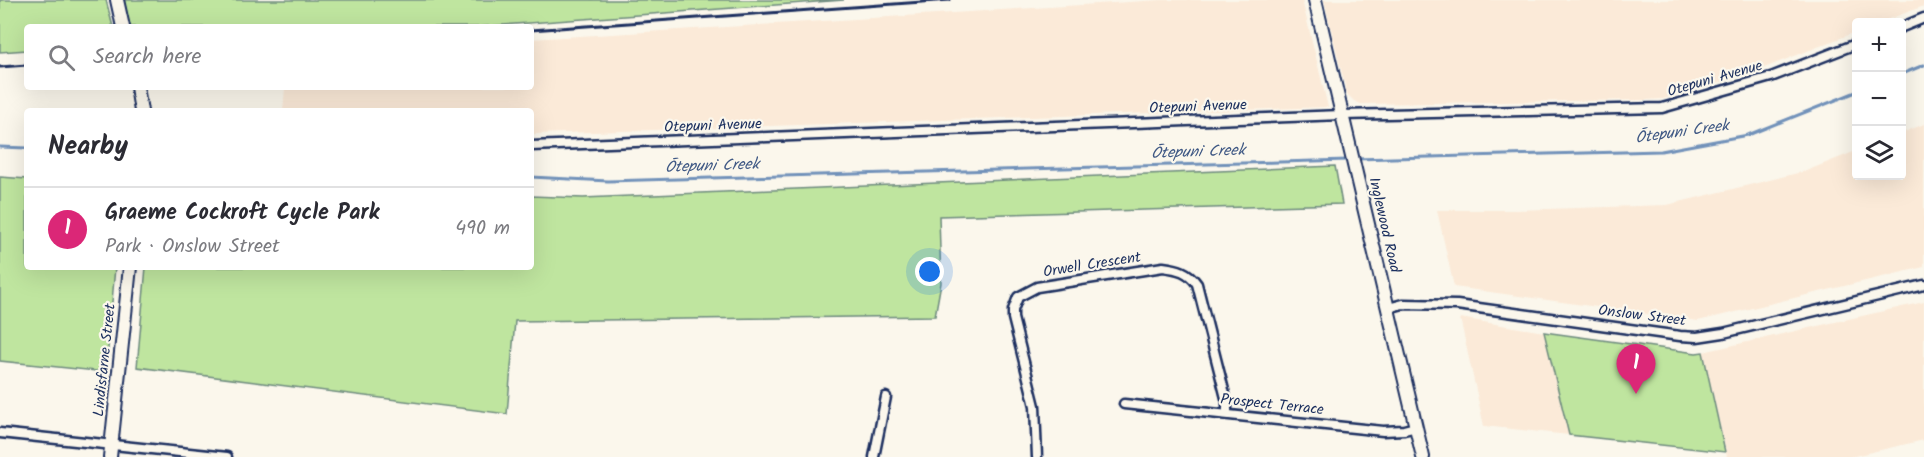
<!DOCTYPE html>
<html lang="en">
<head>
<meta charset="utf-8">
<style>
	body { margin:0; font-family:Kalam,sans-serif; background:#f7f7f7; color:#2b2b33 }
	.controls { position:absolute; right:18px; top:18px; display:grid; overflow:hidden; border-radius:6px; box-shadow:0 6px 24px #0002 }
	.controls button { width:54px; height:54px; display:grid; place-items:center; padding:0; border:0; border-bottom:2px solid #e1e1e2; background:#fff; color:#2b2b33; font:30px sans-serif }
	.you { position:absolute; left:930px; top:272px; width:21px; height:21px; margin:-15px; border:4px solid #fff; border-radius:50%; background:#1a73e8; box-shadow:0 0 0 9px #1a73e833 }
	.badge { display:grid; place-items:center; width:39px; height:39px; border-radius:50%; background:#db2777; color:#fff; font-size:20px; font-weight:700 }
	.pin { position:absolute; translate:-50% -50px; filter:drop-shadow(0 2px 3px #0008) }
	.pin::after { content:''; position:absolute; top:32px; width:21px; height:18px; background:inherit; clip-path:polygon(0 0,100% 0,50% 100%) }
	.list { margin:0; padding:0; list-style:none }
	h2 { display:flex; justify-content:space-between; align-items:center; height:78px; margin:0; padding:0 24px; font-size:26px }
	h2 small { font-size:20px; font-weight:400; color:#7c7c81 }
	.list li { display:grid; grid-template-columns:39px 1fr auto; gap:18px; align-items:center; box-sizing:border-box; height:84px; padding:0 24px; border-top:2px solid #e1e1e2 }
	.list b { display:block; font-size:22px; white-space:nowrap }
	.list p { margin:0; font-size:20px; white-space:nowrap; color:#7c7c81 }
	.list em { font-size:20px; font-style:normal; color:#7c7c81 }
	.icon { flex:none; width:33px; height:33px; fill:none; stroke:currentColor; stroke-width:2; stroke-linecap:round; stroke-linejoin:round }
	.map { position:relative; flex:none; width:1924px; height:457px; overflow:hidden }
	.search { position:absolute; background:#fff; box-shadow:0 6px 24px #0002; left:24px; top:24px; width:510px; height:66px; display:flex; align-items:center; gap:15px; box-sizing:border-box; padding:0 21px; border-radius:6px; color:#7c7c81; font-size:22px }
	.panel { position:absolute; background:#fff; box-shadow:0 6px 24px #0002; left:24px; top:108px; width:510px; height:162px; border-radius:6px }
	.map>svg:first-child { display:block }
</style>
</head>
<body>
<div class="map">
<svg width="1924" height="457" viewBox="0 0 1924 457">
	<rect width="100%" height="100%" fill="#fbf7ec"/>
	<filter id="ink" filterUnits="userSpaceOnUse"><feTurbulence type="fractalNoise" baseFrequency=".0167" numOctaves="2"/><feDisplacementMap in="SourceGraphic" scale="12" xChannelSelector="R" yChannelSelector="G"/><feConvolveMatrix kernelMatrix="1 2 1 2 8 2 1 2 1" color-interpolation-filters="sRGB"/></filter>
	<g filter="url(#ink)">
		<g fill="#fbead8">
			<path d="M1161,0H1302L1328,107L535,134H531V111H283L285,87H531V39Z"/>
			<path d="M1324,0H1924V6L1881,22H1856V32L1749,74L1663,99L1646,100L1361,104L1354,101L1347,94Z"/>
			<path d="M1924,124V267L1698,321L1454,287L1437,210H1514L1667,205L1806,171L1856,151V176H1902V133Z"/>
			<path d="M1924,302V440L1850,457H1727L1703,352Z"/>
			<path d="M1460,318L1544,332L1569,435L1484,426Z"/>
		</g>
		<g fill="#bfe59f" stroke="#6d8a7e" stroke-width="1.5">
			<path d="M0,0H106L113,27H27V50L0,52Z"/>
			<path d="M124,0H844L475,27H130Z"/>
			<path d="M1335,166L1342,204L939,216L941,283L935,316L515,321L507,414L137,367L146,267H531V196L583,198Z"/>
			<path d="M0,177L27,179V267H115L106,372L0,361Z"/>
			<path d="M1544,332L1696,353L1703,352L1725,452L1569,435Z"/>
		</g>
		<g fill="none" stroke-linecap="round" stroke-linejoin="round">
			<g stroke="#7292ba" stroke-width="3">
				<path d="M1902,74L1924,65"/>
				<path d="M0,147L27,148"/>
				<path d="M1355,159L1661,151L1748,135L1856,92"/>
				<path d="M531,177L608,181L1348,160"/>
			</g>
			<defs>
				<g id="street">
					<path d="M1902,27L1924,18"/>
					<path d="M531,146L1342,115L1662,108L1771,77L1856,44"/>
					<path d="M1388,308L1403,304L1457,305L1680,336L1697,337L1723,333L1924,285"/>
					<path d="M1124,404L1383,431L1404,430L1416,427"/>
					<path d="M0,433L227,457"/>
					<path d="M874,457L886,397"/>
					<path d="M1037,457L1035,406L1013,318V310L1018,297L1037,287L1163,267C1178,269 1188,271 1197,284L1227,402V414"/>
				</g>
				<g id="secondary">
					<path d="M117,0L123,27"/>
					<path d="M1315,0L1423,457"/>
					<path d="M137,87L141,111"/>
					<path d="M110,457L130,267"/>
				</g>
			</defs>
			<use href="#street" stroke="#1b2f5e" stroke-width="13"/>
			<use href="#secondary" stroke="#1b2f5e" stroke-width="16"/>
			<use href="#street" stroke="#fbf7ec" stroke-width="8"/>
			<use href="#secondary" stroke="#fbf7ec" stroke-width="12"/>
			<g stroke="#1b2f5e" stroke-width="3">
				<path d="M531,30L950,0"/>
				<path d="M0,67L27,65"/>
			</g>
		</g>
	</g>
	<g text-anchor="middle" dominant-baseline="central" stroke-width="4.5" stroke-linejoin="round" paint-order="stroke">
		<g font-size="15" fill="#1b2f5e" stroke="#fbf7ec">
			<text transform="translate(1715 79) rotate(-16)">Otepuni Avenue</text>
			<text transform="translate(1198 107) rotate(-2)">Otepuni Avenue</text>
			<text transform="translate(713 126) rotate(-2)">Otepuni Avenue</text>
			<text transform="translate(1384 225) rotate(77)">Inglewood Road</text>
			<text transform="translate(1092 265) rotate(-9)">Orwell Crescent</text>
			<text transform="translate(1642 316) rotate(7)">Onslow Street</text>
			<text transform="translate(105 360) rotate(-84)">Lindisfarne Street</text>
			<text transform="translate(1272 405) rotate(6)">Prospect Terrace</text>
		</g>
		<g font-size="16" font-style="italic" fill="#3f5884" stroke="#fbf7ec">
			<text transform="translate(1682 132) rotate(-8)">Ōtepuni Creek</text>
			<text transform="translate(1198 152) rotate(-2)">Ōtepuni Creek</text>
			<text transform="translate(712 166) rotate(-2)">Ōtepuni Creek</text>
		</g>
	</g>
</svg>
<div class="controls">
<button>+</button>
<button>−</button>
<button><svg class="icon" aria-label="layers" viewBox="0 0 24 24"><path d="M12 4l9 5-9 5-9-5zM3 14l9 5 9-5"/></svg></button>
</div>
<div class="you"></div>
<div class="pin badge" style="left:1636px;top:394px">1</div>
<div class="search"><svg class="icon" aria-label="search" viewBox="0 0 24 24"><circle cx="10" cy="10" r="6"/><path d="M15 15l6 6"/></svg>Search here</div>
<section class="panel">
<h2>Nearby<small></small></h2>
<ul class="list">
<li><span class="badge">1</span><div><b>Graeme Cockroft Cycle Park</b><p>Park · Onslow Street</p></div><em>490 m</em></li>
</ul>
</section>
</div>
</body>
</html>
